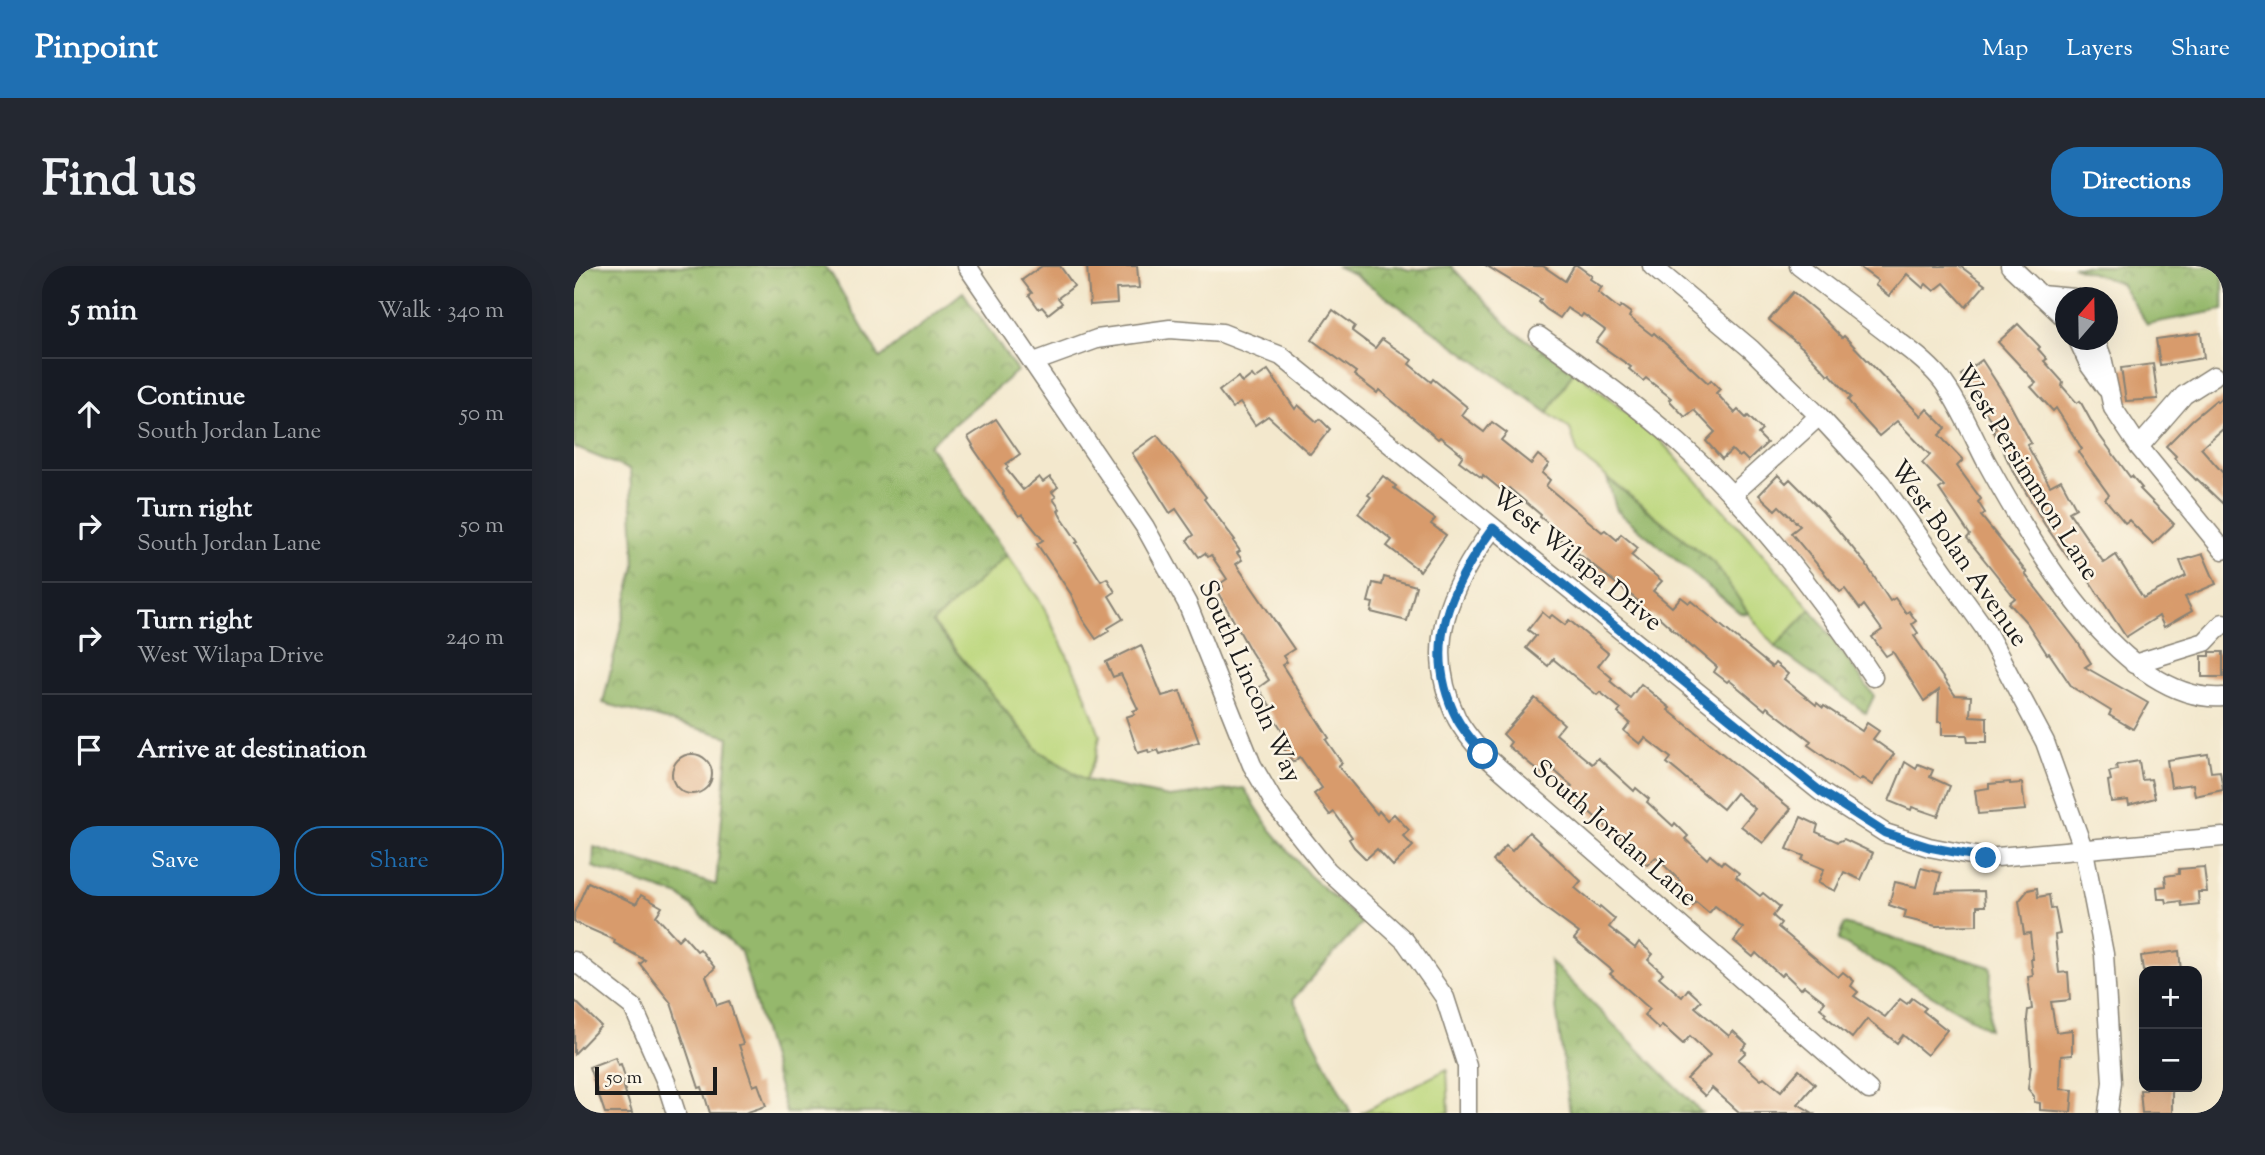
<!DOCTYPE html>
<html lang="en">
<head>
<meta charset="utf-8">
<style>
	body { margin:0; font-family:"Sorts Mill Goudy",serif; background:#242831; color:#f1f3f6 }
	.controls { position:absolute; right:21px; bottom:21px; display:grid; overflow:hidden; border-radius:14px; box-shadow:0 7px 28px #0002 }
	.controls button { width:63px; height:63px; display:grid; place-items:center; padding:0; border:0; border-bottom:2px solid #363941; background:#171b24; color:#f1f3f6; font:35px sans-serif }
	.compass { position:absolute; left:1481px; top:21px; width:63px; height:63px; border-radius:50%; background:#171b24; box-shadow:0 7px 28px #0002; rotate:20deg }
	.scale { position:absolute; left:21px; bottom:18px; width:122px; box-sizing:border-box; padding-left:7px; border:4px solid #1c1c1c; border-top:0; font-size:19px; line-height:24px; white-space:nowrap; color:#1c1c1c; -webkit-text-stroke:5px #fcf5e5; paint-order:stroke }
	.stop { position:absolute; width:21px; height:21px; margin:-16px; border:5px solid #1f6fb2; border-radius:50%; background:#fff }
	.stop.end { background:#1f6fb2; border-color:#fff; box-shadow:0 2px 7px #0008 }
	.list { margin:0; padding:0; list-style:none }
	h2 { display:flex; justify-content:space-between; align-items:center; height:91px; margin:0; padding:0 28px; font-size:30px }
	h2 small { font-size:23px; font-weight:400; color:#9ea1a6 }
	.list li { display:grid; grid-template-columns:46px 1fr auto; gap:21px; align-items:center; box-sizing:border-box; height:112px; padding:0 28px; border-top:2px solid #363941 }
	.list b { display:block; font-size:26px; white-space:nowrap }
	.list p { margin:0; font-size:23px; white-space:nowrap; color:#9ea1a6 }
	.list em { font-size:23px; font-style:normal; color:#9ea1a6 }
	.actions { display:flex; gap:14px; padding:21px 28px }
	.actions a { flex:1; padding:16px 0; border:2px solid #1f6fb2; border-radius:28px; text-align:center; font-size:24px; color:#1f6fb2 }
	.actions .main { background:#1f6fb2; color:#fff }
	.icon { flex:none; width:38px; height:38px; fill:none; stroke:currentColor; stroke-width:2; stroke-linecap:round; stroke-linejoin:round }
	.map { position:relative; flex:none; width:1649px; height:847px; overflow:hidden; border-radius:28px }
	header { display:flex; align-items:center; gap:42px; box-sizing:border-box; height:98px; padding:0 35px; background:#1f6fb2; color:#fff }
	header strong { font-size:33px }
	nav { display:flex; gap:38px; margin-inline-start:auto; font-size:24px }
	.intro { display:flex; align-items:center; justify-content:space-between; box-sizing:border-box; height:168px; padding:0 42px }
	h1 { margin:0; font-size:49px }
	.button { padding:18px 32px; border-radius:28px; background:#1f6fb2; color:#fff; font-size:24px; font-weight:700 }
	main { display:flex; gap:42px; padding:0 42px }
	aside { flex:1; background:#171b24; border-radius:28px; box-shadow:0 7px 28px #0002 }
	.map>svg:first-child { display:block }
</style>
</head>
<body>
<header>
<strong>Pinpoint</strong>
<nav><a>Map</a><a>Layers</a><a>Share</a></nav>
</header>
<div class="intro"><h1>Find us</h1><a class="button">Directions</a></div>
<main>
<aside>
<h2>5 min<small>Walk · 340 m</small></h2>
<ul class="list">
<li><svg class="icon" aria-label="ahead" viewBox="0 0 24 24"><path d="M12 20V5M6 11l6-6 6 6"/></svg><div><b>Continue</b><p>South Jordan Lane</p></div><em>50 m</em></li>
<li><svg class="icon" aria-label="right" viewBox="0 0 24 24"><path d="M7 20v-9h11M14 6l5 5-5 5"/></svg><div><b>Turn right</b><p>South Jordan Lane</p></div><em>50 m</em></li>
<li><svg class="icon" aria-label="right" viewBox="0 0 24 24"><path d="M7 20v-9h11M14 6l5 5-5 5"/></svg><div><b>Turn right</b><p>West Wilapa Drive</p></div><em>240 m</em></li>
<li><svg class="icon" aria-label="arrive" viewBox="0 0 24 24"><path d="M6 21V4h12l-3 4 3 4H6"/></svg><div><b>Arrive at destination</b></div></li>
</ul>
<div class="actions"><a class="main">Save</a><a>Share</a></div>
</aside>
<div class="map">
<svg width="1649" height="847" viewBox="0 0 1649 847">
	<defs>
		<pattern id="forest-crowns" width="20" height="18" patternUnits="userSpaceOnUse" patternTransform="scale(1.75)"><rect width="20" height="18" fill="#95b86c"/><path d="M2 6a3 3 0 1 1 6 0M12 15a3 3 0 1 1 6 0" fill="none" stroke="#799558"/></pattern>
	</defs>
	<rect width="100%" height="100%" fill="#fcf5e5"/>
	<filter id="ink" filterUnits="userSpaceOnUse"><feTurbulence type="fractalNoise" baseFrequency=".0143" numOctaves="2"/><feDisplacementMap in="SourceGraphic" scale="14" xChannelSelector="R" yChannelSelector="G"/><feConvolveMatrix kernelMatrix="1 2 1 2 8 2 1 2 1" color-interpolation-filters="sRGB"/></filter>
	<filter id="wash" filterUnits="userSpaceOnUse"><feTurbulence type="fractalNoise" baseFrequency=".00686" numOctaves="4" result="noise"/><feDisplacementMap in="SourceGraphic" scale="28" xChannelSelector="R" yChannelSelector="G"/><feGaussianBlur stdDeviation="1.57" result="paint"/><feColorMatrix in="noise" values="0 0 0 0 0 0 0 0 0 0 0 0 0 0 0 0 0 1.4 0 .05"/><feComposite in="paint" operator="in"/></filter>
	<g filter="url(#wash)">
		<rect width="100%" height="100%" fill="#f3e8cd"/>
		<g fill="#bcd77d" stroke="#6c7a4c" stroke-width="2">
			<path d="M1000,104L1086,174L1176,273L1237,343L1201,381L1175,348L1141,298L1004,188L996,163L974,147Z"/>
			<path d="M433,289L467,336L508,420L526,469L522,491L512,514L465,485L358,356Z"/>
			<path d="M873,803L875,847H786H787Z"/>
		</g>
		<g fill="url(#forest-crowns)" stroke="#586a44" stroke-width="2">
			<path d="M0,0H250L258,9L306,92L389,26L443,105L355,179L433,289L358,357L465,485L512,514L595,531L670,522L696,563L735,609L788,657L719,733L777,847H212L167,686L106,630L19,601L20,581L142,619L155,471L29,437L61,300L56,204L0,181Z"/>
			<path d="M762,0H823L835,4L877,0L939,65L1000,104L974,147L780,8Z"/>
			<path d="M1498,0H1649V44L1573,58L1546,17Z"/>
			<path d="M1033,212L1141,298L1175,348L1166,347L1043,245Z"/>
			<path d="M1237,343L1300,430L1292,447L1201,381Z"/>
			<path d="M1270,658L1417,701L1415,763L1264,674Z"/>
			<path d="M976,695L1128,847H996Z"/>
		</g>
		<g id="blocks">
			<g fill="#d89b6c">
				<path d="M468,0H486L500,20L484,32L488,37L474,48L468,41L465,43L455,29L458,27L448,14Z"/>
				<path d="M513,0H563L565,22L542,23L543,37L516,39Z"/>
				<path d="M913,0H969L991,15L1000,0H1004L1018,10L1016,13L1028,21L1024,26L1045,43L1047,40L1057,47L1055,51L1078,69L1080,67L1134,117L1137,114L1146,123L1142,127L1161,147L1164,144L1172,152L1174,150L1188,164L1184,168L1193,177L1174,195L1168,189L1165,191L1158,184L1148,193L1132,175L1141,166L1120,144L1111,151L1095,134L1097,132L1072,112L1069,115L1055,103L1057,101L1022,76L1031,64L1009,48L1007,51L993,42L986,52L972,43L965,36L967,33Z"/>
				<path d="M1284,0H1386L1411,19L1392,41L1370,17L1360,25L1352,18L1349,22L1333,8L1315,30L1301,19L1304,15Z"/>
				<path d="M1219,26L1242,45L1268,72L1270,70L1347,150L1353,143L1372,162L1365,169L1389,194L1383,200L1407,233L1404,236L1411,247L1407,250L1453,307L1451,308L1503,375L1517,397L1511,401L1574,437L1559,463L1535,449L1537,445L1498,421L1475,387L1473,388L1453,357L1435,337L1441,332L1393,272L1396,269L1365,223L1370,220L1348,197L1356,189L1323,155L1305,170L1283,146L1274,134L1277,131L1256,108L1254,109L1229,82L1195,54Z"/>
				<path d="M759,44L781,60L778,65L801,82L808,73L838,94L835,98L857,116L859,113L893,141L887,149L910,166L918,156L933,167L927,174L957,198L964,189L975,198L968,207L976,214L972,220L1028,266L1031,264L1043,274L1047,268L1064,282L1057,289L1088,315L1079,325L1098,341L1107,331L1115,337L1117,335L1198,401L1201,397L1214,408L1210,413L1242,439L1243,437L1249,442L1250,440L1288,465L1293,457L1305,465L1299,473L1320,488L1298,519L1288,512L1285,515L1234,479L1237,475L1193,441L1191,444L1155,414L1153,416L1140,406L1143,401L1120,381L1119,382L1085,351L1083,352L1077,348L1075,350L1061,339L1064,335L975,264L978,260L966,251L967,249L935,222L931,227L909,209L908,212L885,195L889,189L866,171L864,173L805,124L803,127L780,109L782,106L738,74Z"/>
				<path d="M1444,58L1466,81L1464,83L1473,93L1470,95L1489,116L1488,120L1503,137L1506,135L1523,166L1556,211L1558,210L1568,222L1566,223L1600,258L1579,278L1555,254L1551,257L1531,233L1535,229L1504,186L1508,183L1482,142L1479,145L1457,121L1462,117L1424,76Z"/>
				<path d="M1627,67L1630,92L1586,99L1582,73Z"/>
				<path d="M1408,94L1432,131L1457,177L1453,179L1476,220L1487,214L1502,242L1495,246L1530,297L1542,289L1569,332L1612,310L1606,295L1629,288L1642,318L1611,331L1618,345L1590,361L1585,350L1552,371L1507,302L1498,292L1495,293L1471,259L1436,199L1419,164L1422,162L1387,109Z"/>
				<path d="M1579,98L1584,133L1552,135L1547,102Z"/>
				<path d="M694,104L721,143L724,139L743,156L746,153L756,163L736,188L694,150L681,159L666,137L658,142L645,125L664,111L668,117L678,109L681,113Z"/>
				<path d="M1649,131V163L1627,182L1649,207V238L1623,213L1622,214L1600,192L1602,190L1592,180L1618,154L1642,134L1643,136Z"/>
				<path d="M422,153L446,188L432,198L434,201L432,203L449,224L465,211L469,216L476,211L484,221L478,226L482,231L479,233L486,243L484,245L487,251L504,276L502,277L527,315L533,312L541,326L535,330L549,353L534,362L535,365L522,373L509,354L497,328L463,278L469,274L448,248L445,250L435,237L429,228L430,226L398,180L399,179L394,171Z"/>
				<path d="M583,169L632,231L630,233L661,274L659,275L666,285L663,287L668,294L662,298L720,383L709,390L713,396L708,399L755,472L752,474L768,497L764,500L803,548L805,545L813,554L820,548L835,564L829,570L839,580L819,600L803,583L792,593L780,581L775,573L778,571L760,546L756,549L740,528L748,522L726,491L719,496L709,481L706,474L712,470L694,443L697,441L684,422L695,414L677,386L643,325L649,321L647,317L653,313L637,289L634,291L631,287L625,291L613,274L620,269L602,243L596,247L558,187Z"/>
				<path d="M1204,209L1212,217L1216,213L1249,246L1291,297L1316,335L1321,332L1332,347L1335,345L1342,355L1338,358L1344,367L1340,370L1381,429L1397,430L1396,450L1413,451V476H1394L1393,469H1368V456H1364L1365,424L1350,435L1319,386L1312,390L1298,371L1308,364L1290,339L1286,343L1271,323L1266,326L1217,267L1226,260L1205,240L1201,244L1185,229Z"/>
				<path d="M809,210L822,220L820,222L861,253L857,258L872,269L846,305L813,280L818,274L784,247L797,231L794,229Z"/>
				<path d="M810,311L842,320L833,355L797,346L799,337L794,336L799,317L808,319Z"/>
				<path d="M968,346L975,352L978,349L991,359L995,354L1034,387L1024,400L1038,412L1036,415L1056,432L1067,418L1096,442L1094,444L1217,543L1189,577L1167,560L1181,543L1162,527L1149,543L1093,497L1097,492L1071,472L1066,478L1050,465L1056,457L1044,447L1047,443L1026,426L1023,429L979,393L974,400L952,382L962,370L954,364Z"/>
				<path d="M567,379L588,430L606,425L625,476L586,488L584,484L575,487L574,484L564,487L552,451L561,448L559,445L564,443L547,408L539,411L532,396Z"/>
				<path d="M1636,386H1649V411H1628V390H1636Z"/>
				<path d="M961,432L990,458L982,468L1007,489L1018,498L1024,492L1060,525L1062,522L1075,533L1073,536L1099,560L1101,557L1114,570L1111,573L1133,593L1136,589L1147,598L1149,595L1165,607L1162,611L1186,630L1189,627L1206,641L1199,650L1207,657L1204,661L1264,711L1269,706L1280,715L1277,720L1284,726L1280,730L1311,751L1326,733L1333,738L1338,732L1352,742L1349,745L1373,764L1353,789L1329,769L1323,777L1293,753L1278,772L1250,749L1252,747L1246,742L1251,736L1230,720L1227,723L1210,707L1207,710L1182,687L1179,691L1160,675L1169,662L1141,640L1135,647L1122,636L1119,640L1106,629L1108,626L1102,620L1106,615L1082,591L1073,599L1063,590L1064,588L1012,543L1011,545L1004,539L1002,540L989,529L998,520L974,499L967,507L934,480L937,476L929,468Z"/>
				<path d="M1634,488L1637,506L1646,505L1649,524L1621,530L1619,518L1597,521L1593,494Z"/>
				<circle cx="118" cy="508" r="20"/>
				<path d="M1565,495L1568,514L1577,513L1581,532L1555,539L1554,534L1537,536L1534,515L1537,514L1535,506L1543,504L1542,499Z"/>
				<path d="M1331,496L1342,503L1344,498L1359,504L1356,511L1376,520L1364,550L1338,541L1337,544L1315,535Z"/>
				<path d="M1436,516V518L1448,517L1451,544L1404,548L1401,524L1415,522V518Z"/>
				<path d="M1227,551L1244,559L1242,566L1264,576L1270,573L1299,587L1287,614L1270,606L1261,625L1244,617L1250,603L1228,594L1230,590L1213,583Z"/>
				<path d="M955,566L1007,615L1001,622L1025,642L1026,640L1041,653L1035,661L1061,682L1065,676L1079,688L1074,694L1089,707L1085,711L1108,731L1114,723L1127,735L1121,741L1155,770L1159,765L1173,778L1168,783L1172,786L1164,794L1187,814L1190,811L1207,825L1225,804L1241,818L1224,838L1239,847H1166L1138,822L1131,830L1113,813L1136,789L1116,770L1109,778L1088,759L1085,763L1070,749L1076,743L1036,708L1039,705L1000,673L1005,667L967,639L919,595L932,580L938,585Z"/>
				<path d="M1630,601L1633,626H1624L1625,638L1608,640L1607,635L1593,637L1592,633H1584L1583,621L1592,620L1591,610L1605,608V603Z"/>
				<path d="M1347,602L1367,607L1362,626L1410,625L1411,640H1403V659L1362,660L1330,652L1332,645L1315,639L1321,616L1342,621Z"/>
				<path d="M14,616L62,638L67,629L88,641L82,650L104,674L109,669L123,685L126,683L141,702L132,710L143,739L155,735L169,778L165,779L179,820L184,818L192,840L171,847H136L128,821L125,822L97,737L66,698L71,694L40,677L41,674L0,656V647Z"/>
				<path d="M1463,622L1464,631L1475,629L1477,643L1481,642L1486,668L1481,669L1485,707L1494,706L1496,734L1477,736L1482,766L1498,764V789L1487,790L1486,823L1499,824L1497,846L1466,844V837L1460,836V830L1454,823L1457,799L1453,753L1454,744L1458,743L1454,711L1459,710L1457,693H1459L1456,667L1450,668L1445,635L1454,624Z"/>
				<path d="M1605,685L1607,705H1569L1567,690Z"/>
				<path d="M0,734L27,760L0,788Z"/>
				<path d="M41,791L44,799L47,798L52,814L48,815L58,847H31L15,801Z"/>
				<path d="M1572,821H1598V847H1568L1566,824H1572Z"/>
			</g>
		</g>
	</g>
	<g filter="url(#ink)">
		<use href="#blocks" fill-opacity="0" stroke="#888274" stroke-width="2"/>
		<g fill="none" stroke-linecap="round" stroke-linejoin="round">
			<defs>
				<g id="minor">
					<path d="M393,0L571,261L613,337L678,499L702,540L754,605L831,675L871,732L893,800V847"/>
					<path d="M1078,0L1177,83L1245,150L1307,217L1411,363L1471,476L1510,585L1530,688L1538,816L1534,847"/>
					<path d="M1225,0C1253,21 1281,43 1309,64C1329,79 1350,93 1366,112C1382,131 1400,172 1412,195C1454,272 1548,438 1649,431"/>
					<path d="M1436,0L1492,53"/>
					<path d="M1466,29L1500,32"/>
					<path d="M965,70C1013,104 1061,138 1105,177C1180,244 1244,327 1299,411"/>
					<path d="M1504,74L1516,100L1532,122"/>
					<path d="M1518,74L1522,76L1528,91L1539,142L1565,181L1649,284"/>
					<path d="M460,96L523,73L596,63L648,67L707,90L1247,526L1311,567L1355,581L1412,592L1649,571"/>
					<path d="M1565,181L1610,129L1640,110"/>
					<path d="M1158,229L1245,150"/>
					<path d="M919,262C875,321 848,381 883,453C890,466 900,477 909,488L1295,824"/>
					<path d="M1560,398L1631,376L1649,357"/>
					<path d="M0,695L59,741L92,816L102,847"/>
				</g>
			</defs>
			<use href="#minor" stroke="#888274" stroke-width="21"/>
			<use href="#minor" stroke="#fff" stroke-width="18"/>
		</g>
	</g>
	<g fill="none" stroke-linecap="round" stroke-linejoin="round" filter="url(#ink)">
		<path stroke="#1f6fb2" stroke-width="9" d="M909,488C901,477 890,466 883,453C847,382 876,321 919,262L1247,526L1311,567L1355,581L1412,592"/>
	</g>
	<g text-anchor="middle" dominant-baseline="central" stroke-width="5" stroke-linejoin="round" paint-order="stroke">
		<g font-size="26" fill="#1c1c1c" stroke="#fcf5e5">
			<text transform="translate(1452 207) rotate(58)">West Persimmon Lane</text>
			<text transform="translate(1384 288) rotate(55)">West Bolan Avenue</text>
			<text transform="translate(1002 294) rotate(39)">West Wilapa Drive</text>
			<text transform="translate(675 416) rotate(66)">South Lincoln Way</text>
			<text transform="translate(1040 568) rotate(41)">South Jordan Lane</text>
		</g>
	</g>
</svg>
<div class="controls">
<button>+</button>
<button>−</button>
</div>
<svg class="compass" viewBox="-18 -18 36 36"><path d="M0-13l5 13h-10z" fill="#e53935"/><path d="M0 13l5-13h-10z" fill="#9ea1a6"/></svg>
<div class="scale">50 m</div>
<div class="stop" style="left:909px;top:488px"></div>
<div class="stop end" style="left:1412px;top:592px"></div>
</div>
</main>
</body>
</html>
